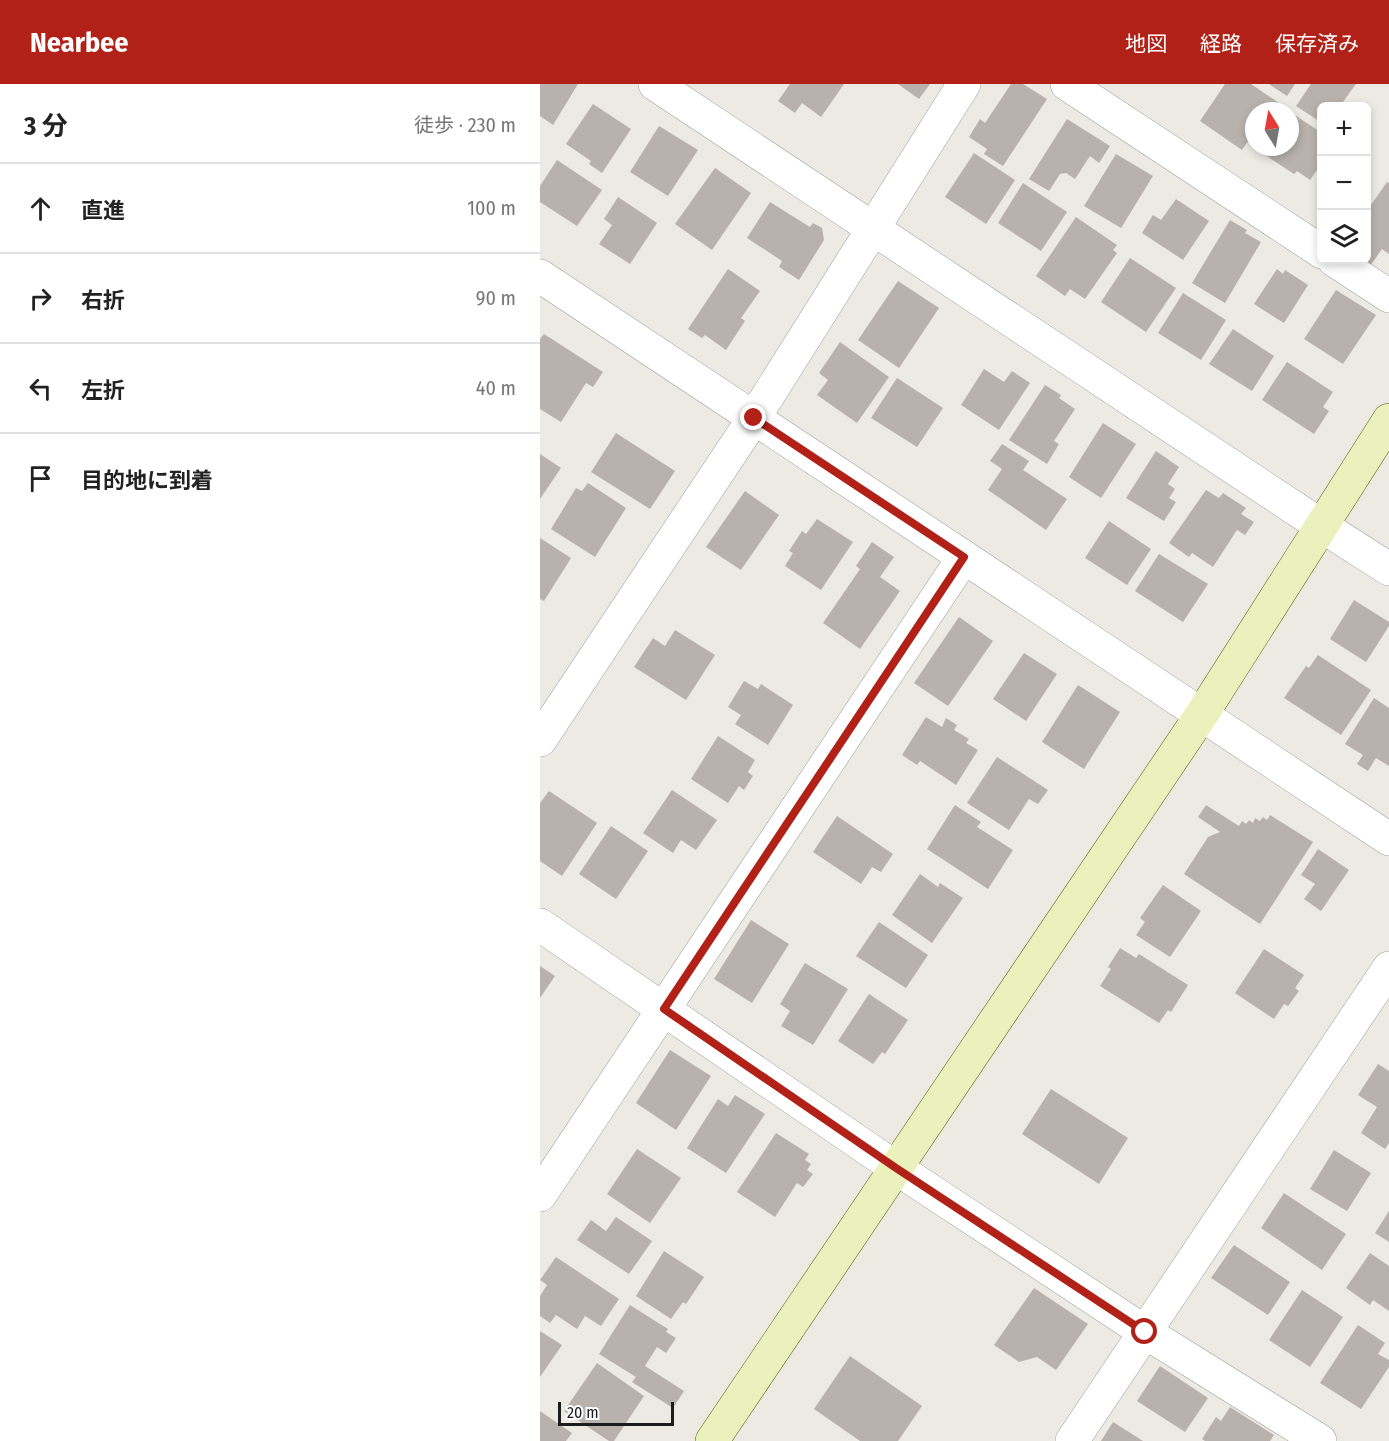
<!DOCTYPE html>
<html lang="ja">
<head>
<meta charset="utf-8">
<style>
	body { margin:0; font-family:"Fira Sans Condensed","Noto Sans JP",sans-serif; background:#f2f2f2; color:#222 }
	.controls { position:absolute; right:18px; top:18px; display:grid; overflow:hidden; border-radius:9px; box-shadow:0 3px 9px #0003 }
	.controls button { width:54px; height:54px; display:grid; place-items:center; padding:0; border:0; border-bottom:2px solid #e0e0e0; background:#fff; color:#222; font:30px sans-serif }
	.compass { position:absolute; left:705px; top:18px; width:54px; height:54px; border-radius:50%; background:#fff; box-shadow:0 3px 9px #0003; rotate:349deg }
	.scale { position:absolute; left:18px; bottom:15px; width:116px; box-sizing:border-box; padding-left:6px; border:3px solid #1c1c1c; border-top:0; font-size:16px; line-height:21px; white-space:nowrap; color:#1c1c1c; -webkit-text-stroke:4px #fff; paint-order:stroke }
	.stop { position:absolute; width:18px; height:18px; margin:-14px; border:4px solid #b22117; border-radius:50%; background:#fff }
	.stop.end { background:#b22117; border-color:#fff; box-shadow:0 2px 6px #0008 }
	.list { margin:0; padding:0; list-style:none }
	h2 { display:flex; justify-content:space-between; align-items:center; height:78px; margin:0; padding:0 24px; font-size:26px }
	h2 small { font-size:20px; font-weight:400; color:#767676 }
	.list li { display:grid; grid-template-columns:39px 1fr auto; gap:18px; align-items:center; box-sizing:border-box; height:90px; padding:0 24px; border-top:2px solid #e0e0e0 }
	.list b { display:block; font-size:22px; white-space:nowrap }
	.list em { font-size:20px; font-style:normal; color:#767676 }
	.icon { flex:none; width:33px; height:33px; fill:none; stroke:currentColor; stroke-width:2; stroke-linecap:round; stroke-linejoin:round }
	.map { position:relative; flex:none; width:849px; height:1357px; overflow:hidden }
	header { display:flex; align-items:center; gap:36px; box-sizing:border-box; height:84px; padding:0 30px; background:#b22117; color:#fff }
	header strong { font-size:28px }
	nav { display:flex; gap:33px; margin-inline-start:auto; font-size:21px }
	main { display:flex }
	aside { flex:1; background:#fff }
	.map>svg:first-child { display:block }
</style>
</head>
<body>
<header>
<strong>Nearbee</strong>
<nav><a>地図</a><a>経路</a><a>保存済み</a></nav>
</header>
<main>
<aside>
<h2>3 分<small>徒歩 · 230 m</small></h2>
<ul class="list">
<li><svg class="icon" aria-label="ahead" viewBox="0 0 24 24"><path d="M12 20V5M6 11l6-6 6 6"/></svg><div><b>直進</b></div><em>100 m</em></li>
<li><svg class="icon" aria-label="right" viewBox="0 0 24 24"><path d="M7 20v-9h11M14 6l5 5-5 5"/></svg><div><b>右折</b></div><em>90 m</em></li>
<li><svg class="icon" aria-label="left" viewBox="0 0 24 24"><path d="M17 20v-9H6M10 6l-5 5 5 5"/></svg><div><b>左折</b></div><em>40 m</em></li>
<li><svg class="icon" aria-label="arrive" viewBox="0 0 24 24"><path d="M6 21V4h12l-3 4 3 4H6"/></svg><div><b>目的地に到着</b></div></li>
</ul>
</aside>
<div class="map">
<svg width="849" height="1357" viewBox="0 0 849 1357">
	<rect width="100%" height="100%" fill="#eceae3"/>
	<g fill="#b9b2ac">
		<path d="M0,0H38L13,41L0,32Z"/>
		<path d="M250,0H304L281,33L262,19L255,29L238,17Z"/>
		<path d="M358,0H390L379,15Z"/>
		<path d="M471,0H483L507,15L463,82L444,70L447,65L429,53L440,35L445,39Z"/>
		<path d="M685,0H711L742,21L738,27H714V49L702,66L660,37Z"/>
		<path d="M729,0H755L747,12Z"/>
		<path d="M771,0H816L800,22H782V39L756,22Z"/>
		<path d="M53,20L91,45L62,89L49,80L51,77L26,60Z"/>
		<path d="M750,28L782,49V79L770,96L757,87L754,90L722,69L726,63H750Z"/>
		<path d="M527,35L570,62L559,79L550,72L535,95L526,89L520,90L509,107L489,95Z"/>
		<path d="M119,42L158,66L128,112L90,88Z"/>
		<path d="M434,69L475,96L446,140L405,113Z"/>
		<path d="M576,70L613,92L581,144L544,122Z"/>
		<path d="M17,76L62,106L37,142L0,118V102Z"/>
		<path d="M175,84L211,109L172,166L135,140Z"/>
		<path d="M847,98L849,99V170L842,165L830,182L820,176H826V128Z"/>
		<path d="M483,99L527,128L501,167L458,139Z"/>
		<path d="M78,113L117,139L90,180L59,160L72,141L64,135Z"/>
		<path d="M636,115L669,137L643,176L602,149L613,131L621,136Z"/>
		<path d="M230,118L270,143L273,139L282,144L284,156L259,196L239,183L242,177L207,154Z"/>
		<path d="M536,133L577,161L573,166L577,169L545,215L530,205L525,212L496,192Z"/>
		<path d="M690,136L707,146L705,149L721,158L685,219L652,199Z"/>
		<path d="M590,174L636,204L606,248L561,218Z"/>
		<path d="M188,185L220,207L201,234L205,237L186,266L165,251L162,254L148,245Z"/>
		<path d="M737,185L743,190L745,186L768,201L744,239L714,220Z"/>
		<path d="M358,197L399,224L359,284L318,256Z"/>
		<path d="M796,206L836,231L803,280L764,255Z"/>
		<path d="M643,209L686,236L661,276L618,249Z"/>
		<path d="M693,245L734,272L712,307L669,280Z"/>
		<path d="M4,250L63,288L53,303L46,299L21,338L0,325V255Z"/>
		<path d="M300,258L349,293L317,339L277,311L288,296L279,289Z"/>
		<path d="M747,278L793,308L783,323L789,327L774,350L722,316Z"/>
		<path d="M444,285L464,298L472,287L490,299L459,346L421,321Z"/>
		<path d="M357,294L403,324L377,363L331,334Z"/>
		<path d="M505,301L521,311L519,314L535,325L514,357L519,360L507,380L469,356Z"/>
		<path d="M563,339L596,360L561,414L529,393Z"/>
		<path d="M76,349L135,387L110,425L51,388Z"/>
		<path d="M462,360L489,377L483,386L527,415L506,446L448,406L462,385L450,377Z"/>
		<path d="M616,367L639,383L628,400L635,405L629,414L636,418L624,437L586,414Z"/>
		<path d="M0,370L21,384L0,415Z"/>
		<path d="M48,399L86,424L55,473L11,445L36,404L42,407Z"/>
		<path d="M666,406L679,414L683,409L706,424L701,430L714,438L705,451L697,446L673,483L652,469L649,473L629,459Z"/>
		<path d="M205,407L239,431L201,486L166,463Z"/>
		<path d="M277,435L313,458L281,506L245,482L253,469L249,467L262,447L266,450Z"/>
		<path d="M569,437L611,465L587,501L545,474Z"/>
		<path d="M0,454L31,474L4,517L0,515Z"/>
		<path d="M332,458L354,473L340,493L360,507L320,565L283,539L320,485L316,482Z"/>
		<path d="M619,470L668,500L643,538L595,507Z"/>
		<path d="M814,516L849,538V542L826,578L790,555Z"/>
		<path d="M419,533L453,557L408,622L374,599Z"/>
		<path d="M135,546L175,571L146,616L94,583L113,554L125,562Z"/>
		<path d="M484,569L517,590L486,637L453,615Z"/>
		<path d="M778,571L831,606L801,651L744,614L766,582L769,584Z"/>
		<path d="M204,597L218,605L221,600L253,621L228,661L195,640L201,631L188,623Z"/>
		<path d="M538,601L580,628L544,685L502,658Z"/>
		<path d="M834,614L849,624V682L836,674L828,687L817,680L823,671L805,660Z"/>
		<path d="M386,633L402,643L406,634L417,641L414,646L429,655L426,659L438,666L416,701L380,677L377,681L362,671Z"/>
		<path d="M178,652L215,676L208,688L213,692L204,706L199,702L188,719L151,695Z"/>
		<path d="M457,673L508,706L498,720L489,715L469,746L427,719Z"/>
		<path d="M132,706L177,736L156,766L141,756L133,769L103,749Z"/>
		<path d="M9,707L57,739L22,792L0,777V719Z"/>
		<path d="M415,721L441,738L437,743L473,766L448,805L387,765Z"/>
		<path d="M666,721L699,742L702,737L706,740L709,736L713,739L715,734L720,737L723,733L727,736L730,731L773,758L720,840L644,790L668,753L680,748L658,733Z"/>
		<path d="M297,732L353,770L341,788L332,783L321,800L273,768Z"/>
		<path d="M71,742L108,767L76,815L39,790Z"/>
		<path d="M778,765L809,786L781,827L764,815L775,800L761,791Z"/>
		<path d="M380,790L398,803L400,799L423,814L392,859L352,831Z"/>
		<path d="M623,801L661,827L630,873L596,851L605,838L600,834Z"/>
		<path d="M211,836L249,860L212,919L174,895Z"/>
		<path d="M339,838L388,871L366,904L316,872Z"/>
		<path d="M580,864L596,874L599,870L648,901L631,928L628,926L619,939L560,902L571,885L568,883Z"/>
		<path d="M724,865L764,891L755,904L759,907L748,922L744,920L734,935L695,909Z"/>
		<path d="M265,879L308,905L273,961L241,942L250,927L240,920Z"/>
		<path d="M0,882L15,892L0,914Z"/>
		<path d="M329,910L368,936L345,970L342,968L333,980L298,957Z"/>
		<path d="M130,966L171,992L136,1046L96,1019Z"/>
		<path d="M838,980L849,987V1059L845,1065L821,1049L837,1023L818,1011Z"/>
		<path d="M511,1005L588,1054L559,1100L482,1050Z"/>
		<path d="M195,1011L225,1030L186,1089L147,1064L178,1015L188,1022Z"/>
		<path d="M236,1049L269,1070L265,1076L271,1080L267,1086L273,1090L263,1103L257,1099L235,1133L197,1108Z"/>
		<path d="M97,1065L141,1094L110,1139L67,1110Z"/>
		<path d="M794,1066L831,1089L807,1127L770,1105Z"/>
		<path d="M744,1109L806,1150L782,1186L721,1144Z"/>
		<path d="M849,1127V1158L835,1149Z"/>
		<path d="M76,1133L112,1157L89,1190L37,1156L51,1136L66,1147Z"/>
		<path d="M694,1161L750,1198L728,1231L671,1194Z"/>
		<path d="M124,1167L164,1193L146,1220L143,1218L131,1235L96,1212Z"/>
		<path d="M830,1169L849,1182V1227L833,1216L830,1221L806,1204Z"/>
		<path d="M16,1173L79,1215L61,1242L45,1232L37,1245L16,1231L10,1239L0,1232V1212L7,1201L0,1196Z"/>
		<path d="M494,1204L548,1240L516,1286L497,1273L479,1278L454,1261Z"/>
		<path d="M762,1206L803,1233L770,1283L729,1256Z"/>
		<path d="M90,1221L128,1245L126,1248L136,1254L126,1269L117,1263L105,1282L144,1307L133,1324L92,1298L96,1293L59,1270Z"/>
		<path d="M818,1241L845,1259L838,1270L849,1276V1283L821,1325L780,1299Z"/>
		<path d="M0,1247L22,1261L0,1293Z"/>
		<path d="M310,1272L382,1322L358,1357H320L274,1325Z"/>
		<path d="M57,1279L104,1312L74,1357H69L24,1327Z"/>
		<path d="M620,1282L668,1314L645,1348L597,1317Z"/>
		<path d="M690,1323L734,1351L730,1357H665L662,1355L676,1333L681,1337Z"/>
		<path d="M0,1327L32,1349L26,1357H0Z"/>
		<path d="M573,1338L603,1357H561Z"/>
	</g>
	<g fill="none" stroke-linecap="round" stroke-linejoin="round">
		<defs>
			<g id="street">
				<path d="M115,0L780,441L849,485"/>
				<path d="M527,0L782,168"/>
				<path d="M794,176L849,212"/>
				<path d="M0,192L849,755"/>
				<path d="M0,656L214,334L424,0"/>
				<path d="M0,841L356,1084L605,1248L780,1357"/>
				<path d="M0,1111L424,473"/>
				<path d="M532,1357L849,884"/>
			</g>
			<path id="secondary" d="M172,1357L662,630L849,336"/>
		</defs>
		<use href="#street" stroke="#a0a0a0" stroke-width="34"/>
		<use href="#secondary" stroke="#576511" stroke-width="34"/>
		<use href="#street" stroke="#fff" stroke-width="33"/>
		<use href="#secondary" stroke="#ebf1bc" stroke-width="33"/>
	</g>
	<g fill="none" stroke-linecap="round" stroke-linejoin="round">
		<path stroke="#b22117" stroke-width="8" d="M214,334L424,473L124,925L356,1084L605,1248"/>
	</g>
</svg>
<div class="controls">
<button>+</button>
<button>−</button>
<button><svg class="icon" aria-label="layers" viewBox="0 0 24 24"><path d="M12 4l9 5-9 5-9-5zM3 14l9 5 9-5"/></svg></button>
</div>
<svg class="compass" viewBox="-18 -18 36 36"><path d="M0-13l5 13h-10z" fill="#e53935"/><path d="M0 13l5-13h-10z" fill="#767676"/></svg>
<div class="scale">20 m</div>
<div class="stop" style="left:605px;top:1248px"></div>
<div class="stop end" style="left:214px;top:334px"></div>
</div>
</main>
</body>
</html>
